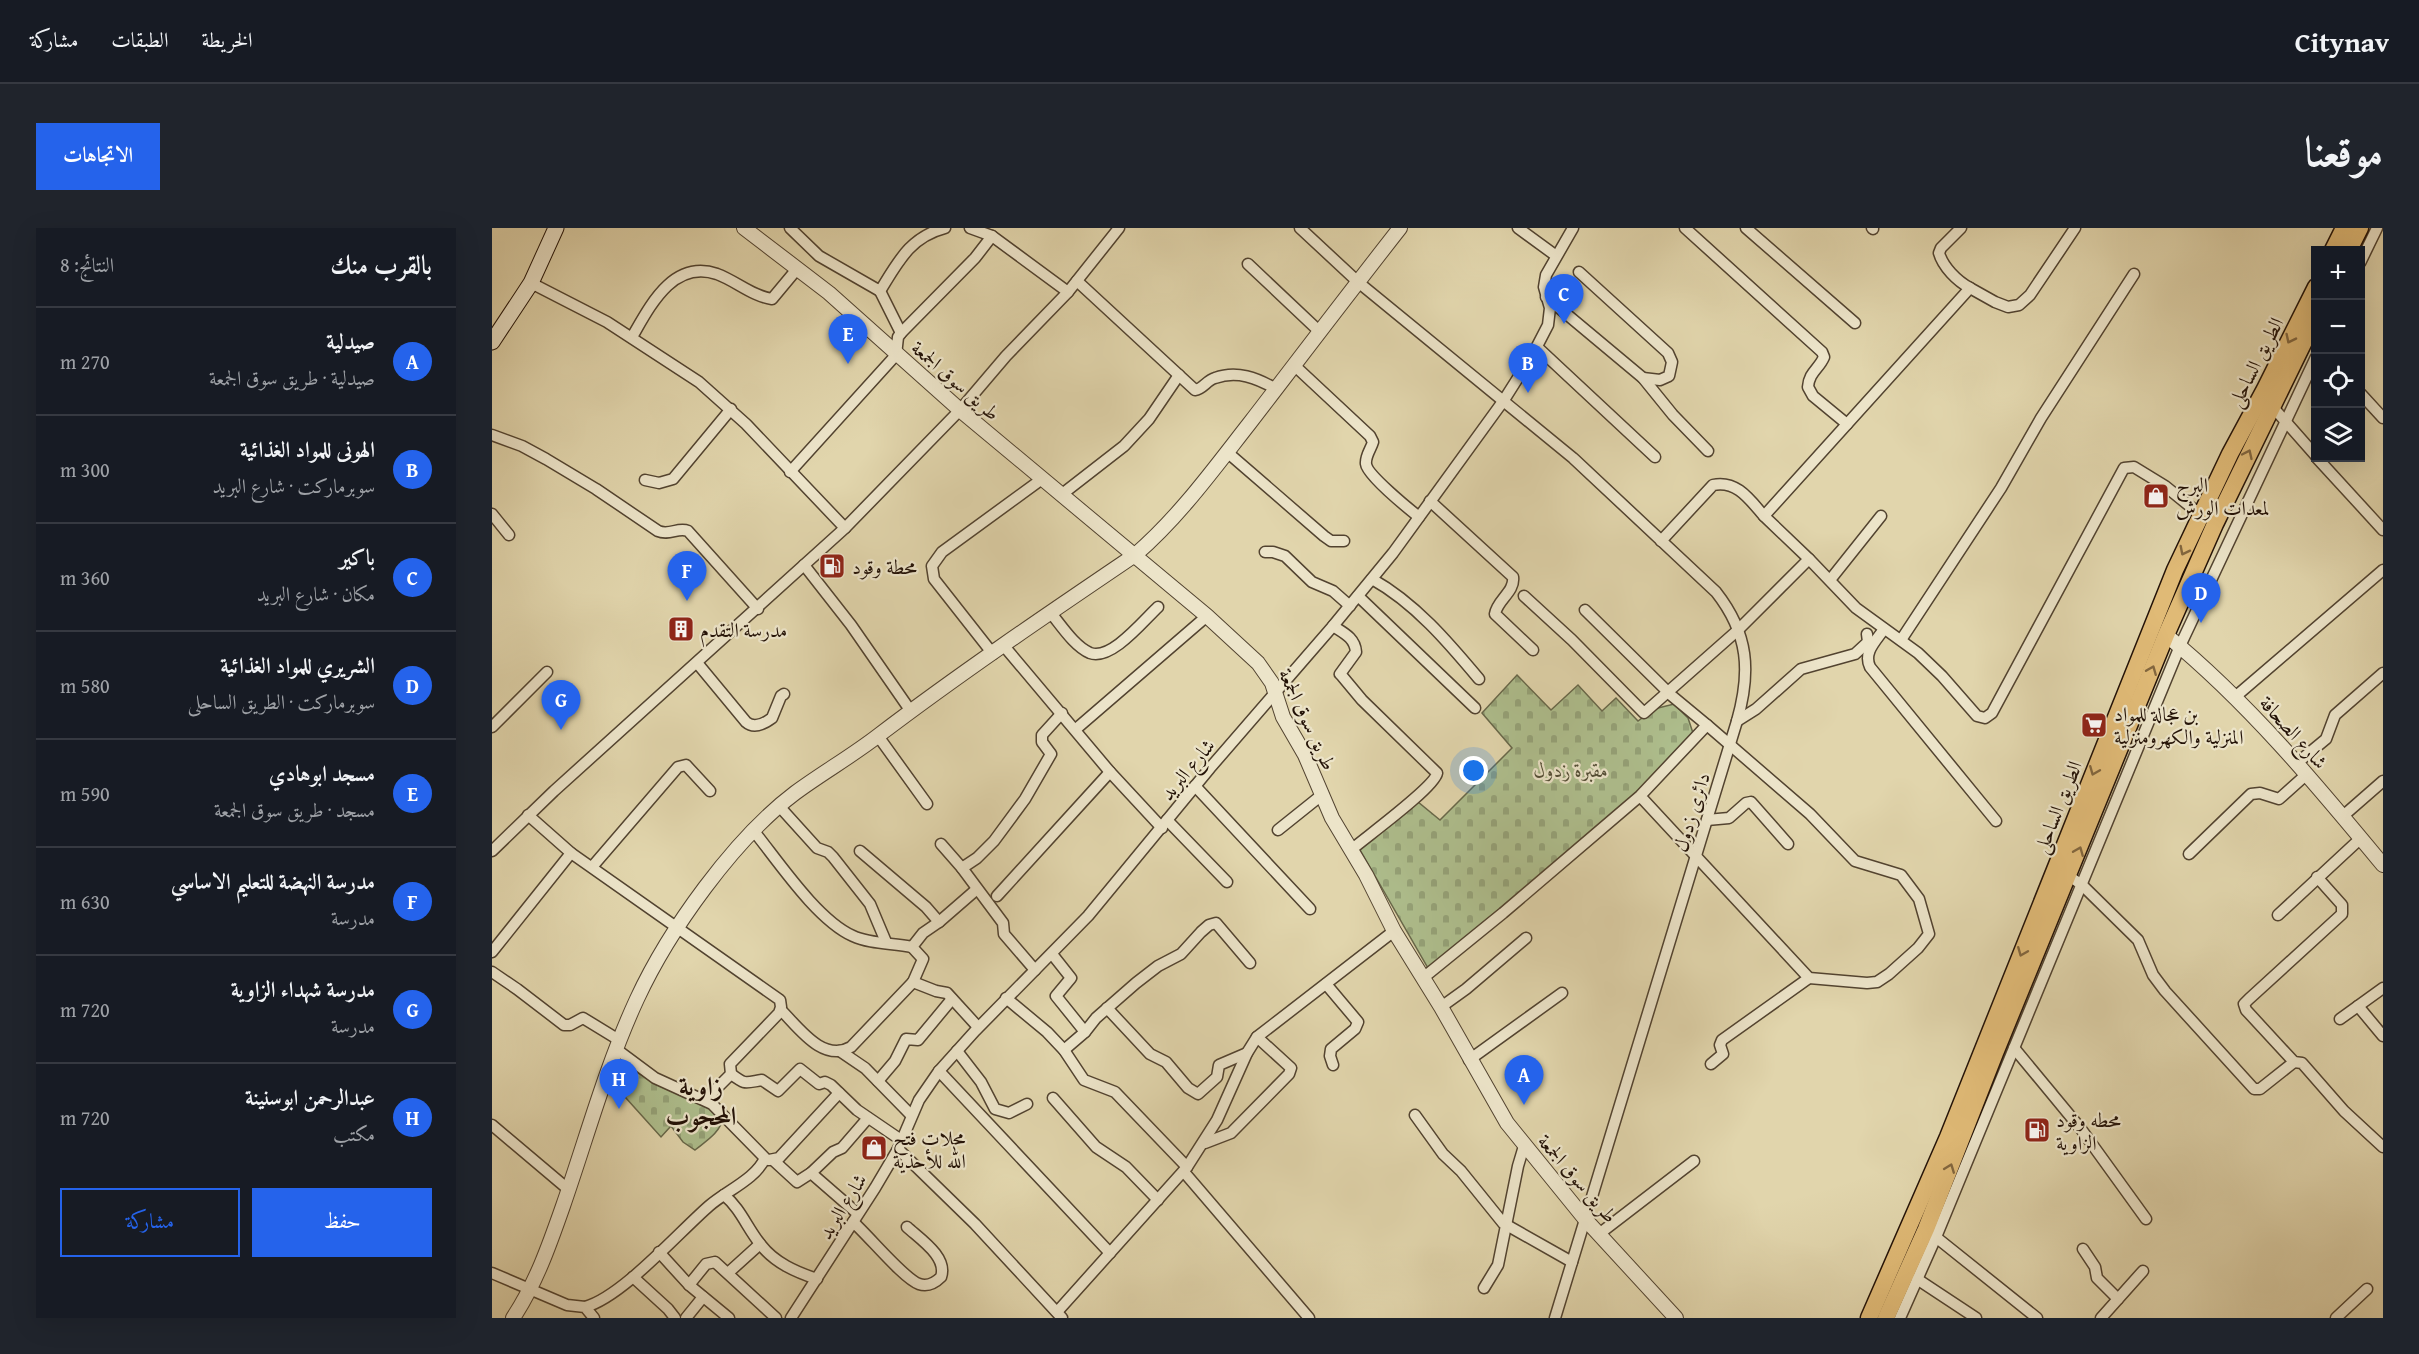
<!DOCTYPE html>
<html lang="ar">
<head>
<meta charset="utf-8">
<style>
	body { margin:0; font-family:"Gentium Book Plus",Amiri,serif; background:#20242c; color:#f1f3f6; direction:rtl }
	.controls { position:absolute; right:18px; top:18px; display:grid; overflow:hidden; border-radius:0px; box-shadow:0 6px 24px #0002 }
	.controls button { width:54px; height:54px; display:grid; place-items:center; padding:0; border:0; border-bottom:2px solid #363941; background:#171b24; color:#f1f3f6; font:30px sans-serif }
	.you { position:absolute; left:982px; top:543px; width:21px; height:21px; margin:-15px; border:4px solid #fff; border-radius:50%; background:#1a73e8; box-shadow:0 0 0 9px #1a73e833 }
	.badge { display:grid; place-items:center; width:39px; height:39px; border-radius:50%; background:#2563eb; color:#fff; font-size:20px; font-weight:700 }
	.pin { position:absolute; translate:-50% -50px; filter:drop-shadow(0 2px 3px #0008) }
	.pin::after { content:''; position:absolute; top:32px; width:21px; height:18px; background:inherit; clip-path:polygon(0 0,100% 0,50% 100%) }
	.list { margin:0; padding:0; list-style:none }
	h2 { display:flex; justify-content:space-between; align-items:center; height:78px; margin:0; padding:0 24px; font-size:26px }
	h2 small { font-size:20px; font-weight:400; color:#9ea1a6 }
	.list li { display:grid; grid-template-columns:39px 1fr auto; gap:18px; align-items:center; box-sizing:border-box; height:108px; padding:0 24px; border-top:2px solid #363941 }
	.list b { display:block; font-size:22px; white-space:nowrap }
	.list p { margin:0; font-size:20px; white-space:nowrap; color:#9ea1a6 }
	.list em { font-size:20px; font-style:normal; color:#9ea1a6 }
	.actions { display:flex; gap:12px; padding:18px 24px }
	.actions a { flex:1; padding:14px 0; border:2px solid #2563eb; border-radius:0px; text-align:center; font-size:21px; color:#2563eb }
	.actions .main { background:#2563eb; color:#fff }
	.icon { flex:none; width:33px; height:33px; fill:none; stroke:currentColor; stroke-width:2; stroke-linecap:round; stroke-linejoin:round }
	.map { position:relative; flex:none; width:1891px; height:1090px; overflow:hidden; direction:ltr; border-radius:0px }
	header { display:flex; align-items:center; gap:36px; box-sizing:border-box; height:84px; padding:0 30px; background:#171b24; border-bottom:2px solid #363941 }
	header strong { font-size:28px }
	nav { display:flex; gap:33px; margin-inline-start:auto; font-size:21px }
	.intro { display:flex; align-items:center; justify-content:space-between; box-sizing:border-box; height:144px; padding:0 36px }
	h1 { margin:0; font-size:42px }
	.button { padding:15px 27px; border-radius:0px; background:#2563eb; color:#fff; font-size:21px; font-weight:700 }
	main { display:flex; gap:36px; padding:0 36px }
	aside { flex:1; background:#171b24; border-radius:0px; box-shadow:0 6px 24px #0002 }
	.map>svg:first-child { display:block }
</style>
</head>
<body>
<header>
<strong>Citynav</strong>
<nav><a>الخريطة</a><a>الطبقات</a><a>مشاركة</a></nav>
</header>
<div class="intro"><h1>موقعنا</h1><a class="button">الاتجاهات</a></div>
<main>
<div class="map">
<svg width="1891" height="1090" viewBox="0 0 1891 1090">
	<defs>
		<pattern id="cemetery-stones" width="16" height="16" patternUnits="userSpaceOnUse" patternTransform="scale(1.5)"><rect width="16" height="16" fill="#aebe8d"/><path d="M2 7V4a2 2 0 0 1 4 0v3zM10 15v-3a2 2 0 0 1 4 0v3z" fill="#95a278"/></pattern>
	</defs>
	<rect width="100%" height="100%" fill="#e1d5ac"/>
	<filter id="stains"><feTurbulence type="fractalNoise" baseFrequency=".00333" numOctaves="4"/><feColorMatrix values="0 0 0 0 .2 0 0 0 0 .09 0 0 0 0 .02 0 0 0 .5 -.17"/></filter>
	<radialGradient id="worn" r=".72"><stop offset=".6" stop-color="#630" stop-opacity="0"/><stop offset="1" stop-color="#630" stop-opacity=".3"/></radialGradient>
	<g fill="url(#cemetery-stones)" stroke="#68684a" stroke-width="1.5">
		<path d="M1025,447L1059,482L1086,457L1110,483L1124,470L1146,493L1162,481L1182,476L1196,490L1201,505L1131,579L936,740L867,620L926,574L948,592L1020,520L990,485Z"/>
		<path d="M135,839L177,862L209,872L231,890C228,905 214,913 203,922L191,914L179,898L169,909L125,860Z"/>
	</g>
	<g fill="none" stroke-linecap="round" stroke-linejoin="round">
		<defs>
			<g id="minor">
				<path d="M298,0L327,28L388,63C406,34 418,9 453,0"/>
				<path d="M478,0L500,8L576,64"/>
				<path d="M808,0L866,54L1081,230L1224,364C1257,406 1259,444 1245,493L1063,1090"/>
				<path d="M1026,0L1063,27"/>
				<path d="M1193,0L1330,124L1332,129C1327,141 1317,144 1316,159L1321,168L1355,196"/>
				<path d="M1254,0L1363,95"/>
				<path d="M1380,0L1381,1"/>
				<path d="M1469,0L1449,20L1447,25C1451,39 1465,53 1478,60"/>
				<path d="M1868,35L1885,0"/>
				<path d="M756,36L828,104"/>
				<path d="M1087,44L1176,125L1180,134L1177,148L1168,152L1151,150"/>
				<path d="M585,53L703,162C711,161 715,152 723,150C745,142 765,150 784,161"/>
				<path d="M39,55L115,94L207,154L254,196L353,300"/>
				<path d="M1054,69L1151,150L1181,187L1216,223"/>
				<path d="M409,105L483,30L500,8"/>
				<path d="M140,109C158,78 181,31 225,46C244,53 260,68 280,71L305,41"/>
				<path d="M1045,119L1163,229"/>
				<path d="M803,138L878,208L881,214C879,221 873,228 874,236C875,247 917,281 927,289"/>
				<path d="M1868,165L1891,190"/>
				<path d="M1779,177L1824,228"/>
				<path d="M0,207L30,218L54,231L104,261L166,303C177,308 186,299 196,303L266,381"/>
				<path d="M735,224L832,308L839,313H852"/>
				<path d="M1825,230L1891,302"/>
				<path d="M298,244L404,127L406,109L409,105L388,63"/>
				<path d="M153,252L167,255L181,251L239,181"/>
				<path d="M569,267L632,218L657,191L687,147"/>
				<path d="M938,273L1021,349C1023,364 1005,372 1003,386L1041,422"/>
				<path d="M0,286L17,307"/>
				<path d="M1169,313L1221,257C1245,252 1258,272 1272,288"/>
				<path d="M773,324H781L793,328L820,354L841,363L858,378"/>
				<path d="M1317,331L1272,288L1478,60L1503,74L1516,79L1527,77L1538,67L1583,0"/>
				<path d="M312,337L359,397L418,482"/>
				<path d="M880,351C923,375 956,414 987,451"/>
				<path d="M1338,352L1389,288"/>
				<path d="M866,368L983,480"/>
				<path d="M1032,368L1080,412L1152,485L1246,402L1317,331L1364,380L1426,425L1450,448L1485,488L1493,490L1500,485L1632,240L1642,239L1673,258L1710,288"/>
				<path d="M1093,382L1180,468L1215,497"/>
				<path d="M558,384C569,397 582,418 598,425C619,433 651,393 666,379"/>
				<path d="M841,398C852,405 863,410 864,424L848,446L850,448L870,472L945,545C943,559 874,609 859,622"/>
				<path d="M1392,401C1384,413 1371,424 1378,439L1504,593"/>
				<path d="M1409,412L1509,260L1549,190L1642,46"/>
				<path d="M512,418L618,544L670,600"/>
				<path d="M501,426L442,351L440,338L450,324L550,251"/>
				<path d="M206,436L254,494C262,501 272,496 280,490L289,468L292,466"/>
				<path d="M1743,469L1891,342"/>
				<path d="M1245,493L1264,481L1309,441L1363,426L1376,414L1375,406"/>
				<path d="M0,499L55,444"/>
				<path d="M584,501L715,388"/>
				<path d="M386,508L435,576"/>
				<path d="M1805,535L1834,511L1843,487L1891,445"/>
				<path d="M703,558L818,681"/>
				<path d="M287,578L325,620L336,624L341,629L378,676L394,714"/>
				<path d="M36,587L79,625"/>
				<path d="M1851,588L1891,553"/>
				<path d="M675,592L735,654"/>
				<path d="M1215,592L1237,590L1254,575L1259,574L1296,616"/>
				<path d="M261,602C286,633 325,692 361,708C378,716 401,715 420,719"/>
				<path d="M786,602L831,566"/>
				<path d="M449,616L470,640"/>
				<path d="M0,623L62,563L353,300L468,182L514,128L576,64L627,0"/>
				<path d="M368,623L434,679L447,694"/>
				<path d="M1697,626L1759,566L1768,565L1787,571L1815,546"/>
				<path d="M100,639L186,539L194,537L218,563"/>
				<path d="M1577,648L1590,657L1646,712L1661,747L1673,763L1762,861H1768L1802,834"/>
				<path d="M1825,649L1850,677V686L1757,771L1752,776L1754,782L1802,834L1810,835L1852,883L1891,919"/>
				<path d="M485,661L447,694L431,705L420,719L431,731L421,754L444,763L455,765L486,799"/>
				<path d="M505,668L618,544"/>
				<path d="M1786,687L1869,610"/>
				<path d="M0,724L79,625L288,772L289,779L287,785L238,836L239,846L213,872"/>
				<path d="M560,726L579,750L564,768L593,804"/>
				<path d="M543,742L512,706L511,695L470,640L485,630L502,613L533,571L559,526L550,514V507L570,485"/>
				<path d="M0,744L25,761L72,797H78L91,790L127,812"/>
				<path d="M931,750L1011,685L1148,568L1215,497L1318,586L1363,633L1409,647L1427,671L1437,706L1426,720L1397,746L1385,754L1375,755L1317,750L1148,568"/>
				<path d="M834,756L866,794L863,801L839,821L838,828L841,837"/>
				<path d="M514,770L555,804L572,822L592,852L623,864L695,939"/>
				<path d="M1866,778L1891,808"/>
				<path d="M949,779L974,761L1034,710"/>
				<path d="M615,780L658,826L674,834L696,860L706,866L725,849L727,837L755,825"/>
				<path d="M289,782C307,800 331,835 359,819L421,754"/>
				<path d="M1848,791L1891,760"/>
				<path d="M1522,820L1589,901L1654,991"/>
				<path d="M572,822L593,804L604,790L644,755L666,738L689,726L709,704L717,697L724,695L758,735"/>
				<path d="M348,823L373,840L419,887"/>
				<path d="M465,823L489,854L503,881L517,885L535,876"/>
				<path d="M977,832L1070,765"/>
				<path d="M1219,836L1231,826L1228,817L1230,812L1317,750"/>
				<path d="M447,843L618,1025"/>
				<path d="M239,846C254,857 252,855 270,852L286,863L308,841L327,856L333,854L339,857L365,882L409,912"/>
				<path d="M386,853L403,833L414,811L426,812L460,771"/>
				<path d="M561,870L604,919L634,939L666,972"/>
				<path d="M923,887L951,926L969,943L1011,995L1080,1034"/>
				<path d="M0,897L77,962"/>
				<path d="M713,915L739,905L797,846L799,840L765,809"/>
				<path d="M406,921L483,996L570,1090"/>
				<path d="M277,932L287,930L347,865"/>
				<path d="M281,932L305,954L319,945L365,985"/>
				<path d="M692,944L817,1090"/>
				<path d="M319,945L341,924L350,920L376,890"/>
				<path d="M232,967C249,981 255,1000 269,1017C283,1035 304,1044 325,1051"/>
				<path d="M361,994C376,1007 412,1051 427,1056C436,1059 443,1055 449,1049C456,1029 428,1011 415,999"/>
				<path d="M1107,1006L1202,933"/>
				<path d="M1440,1006L1545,1090"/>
				<path d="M1591,1021L1603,1039L1605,1050L1626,1071"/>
				<path d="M167,1024L197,1057L237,1090"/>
				<path d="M0,1045L75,1077L93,1079L102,1090"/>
				<path d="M236,1045L268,1016"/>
				<path d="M141,1049L176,1081L183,1090"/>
				<path d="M1425,1051L1484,1090"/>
				<path d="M197,1057L214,1036L223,1034L284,1090"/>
				<path d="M992,1060L1006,1037L1026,938L1032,918"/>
				<path d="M93,1079C130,1069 186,1005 217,978C234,963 264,951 273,930L220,876L163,850L124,821"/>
				<path d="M565,1084L695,939L725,892L755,825L765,809L902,703"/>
				<path d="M194,1090L211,1069"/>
				<path d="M299,1090L383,960L406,921L427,872L447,843L483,803L596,688L718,540L841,398L901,325L1012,172L1041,126L1056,97L1058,80L1052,59L1054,47L1081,0"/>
				<path d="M1408,1090L1444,1009L1688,418L1824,129"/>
				<path d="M1609,1090L1651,1043"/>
				<path d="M1844,1090L1875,1061"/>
			</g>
			<g id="tertiary">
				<path d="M252,0L337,65L468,182L715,388L766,435L780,455L791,489L813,527L840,590L874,647L902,703L949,779L1015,895L1093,991L1184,1090"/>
				<path d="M1674,407C1756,474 1824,556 1891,637"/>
				<path d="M21,1090C44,1055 57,1018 71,978C95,909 114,838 145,771C177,702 242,611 303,565C330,545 360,528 387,507C470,444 556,386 643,327C687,289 721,242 757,196C807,131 857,65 908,0"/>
			</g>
			<path id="secondary" d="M0,114L39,55L64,0"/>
			<g id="trunk">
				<path d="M1841,22L1852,0"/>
				<path d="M1857,22L1868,0"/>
				<path d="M1377,1090L1456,909L1683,342L1738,226L1773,161L1824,59"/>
				<path d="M1394,1090L1434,1001L1503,825L1674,407L1723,296L1824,89"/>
			</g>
		</defs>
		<use href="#minor" stroke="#524330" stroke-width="13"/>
		<use href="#tertiary" stroke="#524330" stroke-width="16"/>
		<use href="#secondary" stroke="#231207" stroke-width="17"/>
		<use href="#trunk" stroke="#231207" stroke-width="19"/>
		<use href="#minor" stroke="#ece4c9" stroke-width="10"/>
		<use href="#tertiary" stroke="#ece4c9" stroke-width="14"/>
		<use href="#secondary" stroke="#ece4c9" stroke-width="15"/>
		<use href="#trunk" stroke="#e0ba76" stroke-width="16"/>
	</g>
	<defs><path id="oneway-chevron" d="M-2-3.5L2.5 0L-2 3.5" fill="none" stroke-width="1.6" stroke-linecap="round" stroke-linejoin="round" transform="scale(1.5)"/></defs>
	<g stroke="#82663e">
		<use href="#oneway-chevron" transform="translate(1798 111) rotate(116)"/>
		<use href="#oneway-chevron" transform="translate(1756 226) rotate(-65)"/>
		<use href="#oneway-chevron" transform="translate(1692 323) rotate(117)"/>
		<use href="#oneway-chevron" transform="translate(1660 442) rotate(-68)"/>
		<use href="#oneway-chevron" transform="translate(1602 543) rotate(112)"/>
		<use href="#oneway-chevron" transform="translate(1587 623) rotate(-68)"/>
		<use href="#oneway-chevron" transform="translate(1530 724) rotate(112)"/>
		<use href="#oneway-chevron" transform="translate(1458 940) rotate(-69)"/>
	</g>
	<defs>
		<symbol id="shop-square" viewBox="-11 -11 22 22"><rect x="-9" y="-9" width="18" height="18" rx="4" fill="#8f2418" stroke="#ece4c9"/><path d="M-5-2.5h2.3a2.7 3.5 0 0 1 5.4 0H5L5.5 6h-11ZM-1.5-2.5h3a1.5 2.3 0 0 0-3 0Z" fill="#fff"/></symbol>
		<symbol id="fuel-square" viewBox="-11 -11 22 22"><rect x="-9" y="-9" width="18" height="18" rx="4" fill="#8f2418" stroke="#ece4c9"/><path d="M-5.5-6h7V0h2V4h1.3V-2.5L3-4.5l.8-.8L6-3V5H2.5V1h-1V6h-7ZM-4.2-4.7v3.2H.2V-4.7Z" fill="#fff"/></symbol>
		<symbol id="building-square" viewBox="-11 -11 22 22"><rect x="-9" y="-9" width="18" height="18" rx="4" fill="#8f2418" stroke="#ece4c9"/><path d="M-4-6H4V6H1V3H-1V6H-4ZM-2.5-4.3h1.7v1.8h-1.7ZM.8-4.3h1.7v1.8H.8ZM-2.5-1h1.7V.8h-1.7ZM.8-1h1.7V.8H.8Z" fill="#fff"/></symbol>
		<symbol id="supermarket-square" viewBox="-11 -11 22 22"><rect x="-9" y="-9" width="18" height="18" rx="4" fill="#8f2418" stroke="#ece4c9"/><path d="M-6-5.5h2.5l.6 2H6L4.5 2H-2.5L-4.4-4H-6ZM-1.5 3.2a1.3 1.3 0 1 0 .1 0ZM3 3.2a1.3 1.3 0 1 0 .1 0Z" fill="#fff"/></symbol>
	</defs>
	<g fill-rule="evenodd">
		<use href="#shop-square" x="1649" y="253" width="30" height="30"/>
		<use href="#fuel-square" x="325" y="323" width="30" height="30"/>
		<use href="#building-square" x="174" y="386" width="30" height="30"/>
		<use href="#supermarket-square" x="1587" y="482" width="30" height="30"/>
		<use href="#fuel-square" x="1530" y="887" width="30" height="30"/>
		<use href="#shop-square" x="367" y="905" width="30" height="30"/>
	</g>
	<g text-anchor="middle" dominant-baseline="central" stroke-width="4.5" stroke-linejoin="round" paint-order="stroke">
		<g font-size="20" fill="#231207" stroke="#ece4c9">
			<text transform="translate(1763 134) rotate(-63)">الطريق الساحلى</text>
			<text transform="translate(464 152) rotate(41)">طريق سوق الجمعة</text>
			<text transform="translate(816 491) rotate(65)">طريق سوق الجمعة</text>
			<text transform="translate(1802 504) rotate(48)">شارع الصحافة</text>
			<text transform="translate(695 541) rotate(-50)">شارع البريد</text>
			<text transform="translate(1565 579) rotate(-68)">الطريق الساحلى</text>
			<text transform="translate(1199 584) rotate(-73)">دائرى زدول</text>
			<text transform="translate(1086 950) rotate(49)">طريق سوق الجمعة</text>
			<text transform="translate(350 978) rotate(-58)">شارع البريد</text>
		</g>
		<g font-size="20" fill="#231207" stroke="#ece4c9" text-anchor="start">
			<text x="1684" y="256">البرج<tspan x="1684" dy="23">لمعدات الورش</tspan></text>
			<text x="360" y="338">محطة وقود</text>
			<text x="208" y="401">مدرسة التقدم</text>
			<text x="1622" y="485">بن عجالة للمواد<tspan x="1622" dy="23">المنزلية والكهرومنزلية</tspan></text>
			<text x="1564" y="891">محطه وقود<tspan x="1564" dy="23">الزاوية</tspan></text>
			<text x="401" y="909">محلات فتح<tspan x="401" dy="23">الله للأحذية</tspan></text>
		</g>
		<g font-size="20" font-style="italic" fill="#544e36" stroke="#ece4c9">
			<text x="1079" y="541">مقبرة زدول</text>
		</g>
		<g font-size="26" font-weight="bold" fill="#231207" stroke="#ece4c9">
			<text x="209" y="857">زاوية<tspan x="209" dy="30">المحجوب</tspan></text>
		</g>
	</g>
	<rect width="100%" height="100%" filter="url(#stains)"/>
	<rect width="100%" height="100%" fill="url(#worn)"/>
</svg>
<div class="controls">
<button>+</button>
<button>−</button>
<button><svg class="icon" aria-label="locate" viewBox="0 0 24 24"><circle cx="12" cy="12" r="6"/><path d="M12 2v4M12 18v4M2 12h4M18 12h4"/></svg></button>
<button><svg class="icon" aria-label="layers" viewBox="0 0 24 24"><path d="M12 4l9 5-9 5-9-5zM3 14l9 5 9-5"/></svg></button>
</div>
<div class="you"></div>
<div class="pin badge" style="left:1032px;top:877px">A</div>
<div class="pin badge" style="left:1036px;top:165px">B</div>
<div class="pin badge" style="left:1072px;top:96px">C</div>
<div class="pin badge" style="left:1709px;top:395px">D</div>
<div class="pin badge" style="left:356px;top:136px">E</div>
<div class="pin badge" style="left:195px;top:373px">F</div>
<div class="pin badge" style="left:69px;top:502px">G</div>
<div class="pin badge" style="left:127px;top:881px">H</div>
</div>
<aside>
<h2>بالقرب منك<small>النتائج: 8</small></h2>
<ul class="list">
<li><span class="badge">A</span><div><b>صيدلية</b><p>صيدلية · طريق سوق الجمعة</p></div><em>270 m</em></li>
<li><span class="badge">B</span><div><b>الهونى للمواد الغذائية</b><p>سوبرماركت · شارع البريد</p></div><em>300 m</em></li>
<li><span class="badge">C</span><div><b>باكير</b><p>مكان · شارع البريد</p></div><em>360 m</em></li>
<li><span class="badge">D</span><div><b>الشريري للمواد الغذائية</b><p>سوبرماركت · الطريق الساحلى</p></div><em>580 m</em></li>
<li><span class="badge">E</span><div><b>مسجد ابوهادي</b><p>مسجد · طريق سوق الجمعة</p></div><em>590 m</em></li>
<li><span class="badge">F</span><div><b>مدرسة النهضة للتعليم الاساسي</b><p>مدرسة</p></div><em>630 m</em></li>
<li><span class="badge">G</span><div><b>مدرسة شهداء الزاوية</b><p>مدرسة</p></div><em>720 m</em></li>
<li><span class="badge">H</span><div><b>عبدالرحمن ابوسنينة</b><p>مكتب</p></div><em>720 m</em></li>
</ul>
<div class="actions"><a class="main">حفظ</a><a>مشاركة</a></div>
</aside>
</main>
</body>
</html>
